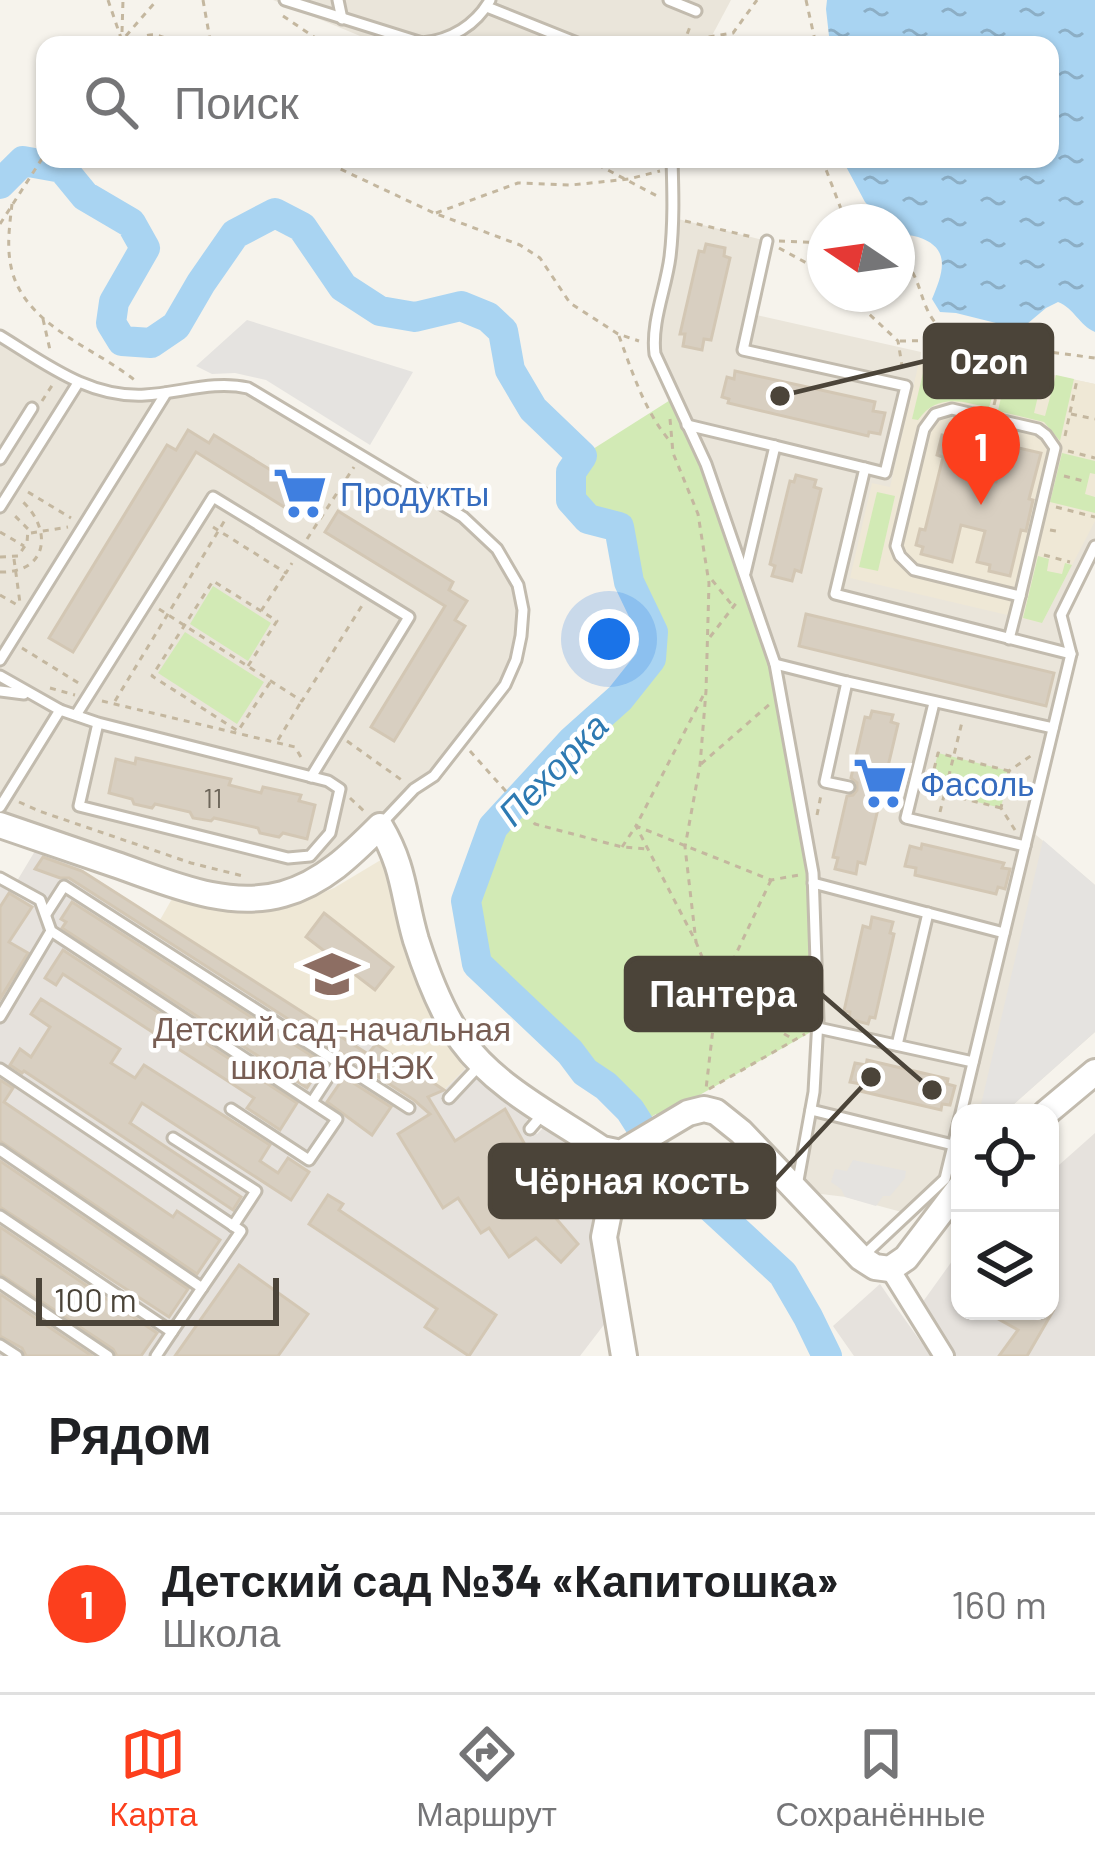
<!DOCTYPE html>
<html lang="ru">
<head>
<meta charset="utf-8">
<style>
	body { margin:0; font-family:Barlow,sans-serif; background:#f2f2f2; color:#202124 }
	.controls { position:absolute; right:36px; bottom:36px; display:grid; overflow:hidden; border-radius:24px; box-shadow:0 3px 9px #0004 }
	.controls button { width:108px; height:108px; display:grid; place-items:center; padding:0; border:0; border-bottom:3px solid #e0e0e0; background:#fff; color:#202124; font:60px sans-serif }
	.compass { position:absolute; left:807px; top:204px; width:108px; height:108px; border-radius:50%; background:#fff; box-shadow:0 3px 9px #0004; rotate:283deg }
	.scale { position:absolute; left:36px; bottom:30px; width:243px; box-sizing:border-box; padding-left:12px; border:6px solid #4b4439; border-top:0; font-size:33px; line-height:42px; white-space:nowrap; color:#4b4439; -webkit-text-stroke:9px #fff; paint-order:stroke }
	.you { position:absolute; left:609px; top:639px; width:42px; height:42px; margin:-30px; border:9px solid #fff; border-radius:50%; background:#1a73e8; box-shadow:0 0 0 18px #1a73e833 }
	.badge { display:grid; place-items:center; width:78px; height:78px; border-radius:50%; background:#fc3f1d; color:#fff; font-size:39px; font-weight:700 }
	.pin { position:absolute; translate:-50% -99px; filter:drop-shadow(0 3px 6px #0008) }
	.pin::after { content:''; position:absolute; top:63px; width:42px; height:36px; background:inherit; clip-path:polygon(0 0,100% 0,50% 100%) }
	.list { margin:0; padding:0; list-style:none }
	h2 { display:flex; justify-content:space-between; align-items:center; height:156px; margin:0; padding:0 48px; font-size:51px }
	h2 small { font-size:39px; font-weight:400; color:#757577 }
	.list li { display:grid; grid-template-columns:78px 1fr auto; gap:36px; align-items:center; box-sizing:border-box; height:180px; padding:0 48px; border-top:3px solid #e0e0e0 }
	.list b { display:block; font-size:45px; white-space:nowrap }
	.list p { margin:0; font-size:39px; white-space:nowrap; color:#757577 }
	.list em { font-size:39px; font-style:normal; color:#757577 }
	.icon { flex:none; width:66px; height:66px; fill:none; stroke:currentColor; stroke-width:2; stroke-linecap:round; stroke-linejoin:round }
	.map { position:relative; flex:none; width:1095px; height:1356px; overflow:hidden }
	.search { position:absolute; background:#fff; box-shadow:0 3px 9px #0004; left:36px; right:36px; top:36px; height:132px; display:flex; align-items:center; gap:30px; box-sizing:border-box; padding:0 42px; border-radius:24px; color:#757577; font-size:45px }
	.sheet { height:336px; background:#fff }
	nav { display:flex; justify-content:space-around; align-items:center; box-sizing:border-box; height:168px; border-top:3px solid #e0e0e0; background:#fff; font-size:33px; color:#757577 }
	nav a { display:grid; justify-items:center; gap:6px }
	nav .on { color:#fc3f1d }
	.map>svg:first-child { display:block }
</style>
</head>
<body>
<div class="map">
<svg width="1095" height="1356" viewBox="0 0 1095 1356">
	<defs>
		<pattern id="water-ripples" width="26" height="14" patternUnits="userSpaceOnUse" patternTransform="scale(3)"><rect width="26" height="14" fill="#a9d4f2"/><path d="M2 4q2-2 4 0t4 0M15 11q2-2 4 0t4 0" fill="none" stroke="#8caec5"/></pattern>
	</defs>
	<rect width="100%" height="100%" fill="#f6f3ec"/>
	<g fill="#eae5da">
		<path d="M273,0H731L707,45H382Z"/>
		<path d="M674,218L767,241L752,314L921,352L920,362L1029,387L1034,371L1095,384V546L1061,615L1071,654L1029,829L1095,885V1032L1004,1113H960V1151L950,1160L945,1179L909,1214L846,1197L796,1191L814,1092L818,1020L775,664L655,354Z"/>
		<path d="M0,336L78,383L112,393L248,388L481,532L518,585L521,636L505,685L434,776L353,853L264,898L0,825Z"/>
	</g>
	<g fill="#e6e2dd">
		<path d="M35,851L76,866L352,1043L360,1033L444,1090L465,1069L529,1117L524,1125L537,1134L544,1127L607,1168L606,1322L580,1356H0V879L14,886Z"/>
		<path d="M1095,1133V1356H955L922,1303L960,1250V1311H1050V1173Z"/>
		<path d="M880,1284L891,1300L931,1356H854L833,1326Z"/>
	</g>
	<g fill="#efe8d6">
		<path d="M919,362L1029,387L1034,371L1095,384V521L1042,623L850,578L872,483L890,487Z"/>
		<path d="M389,855L422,980L465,1069L444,1090L361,1033L352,1044L160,920L173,897L214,909L255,911L295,904L334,888Z"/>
	</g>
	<g fill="#d2eab5">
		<path d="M924,369L944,373L941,391L961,395L966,379L995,386L989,408C962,401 937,393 918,420L912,419Z"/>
		<path d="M1056,375L1074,379L1060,441L1044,422L998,411L1003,388L1038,396L1034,413L1045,416Z"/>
		<path d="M675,397L706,464L775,664L813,873L818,1028L659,1118L656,1114L639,1124L630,1110L606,1086L585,1072L569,1052L477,964L466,901L493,827L572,741L620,698L651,659L653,632L629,582L619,528L588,519L571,500V472L582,456Z"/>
		<path d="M1062,453L1095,461V474L1090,473L1085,494L1095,497V513L1050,502Z"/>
		<path d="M877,492L895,496L878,571L859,567Z"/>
		<path d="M1038,556L1049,559L1047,571L1062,574L1065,563L1072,565L1042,623L1023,618Z"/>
		<path d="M213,586L271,623L248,661L190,624Z"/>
		<path d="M185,632L264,682L237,724L158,673Z"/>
		<path d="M938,753L1009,771L1001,808L929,790Z"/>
	</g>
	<g fill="#e5e3e0">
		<path d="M247,320L413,372L370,445L266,380L235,373L212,374L196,366Z"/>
		<path d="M1043,840L1095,885V1032L1004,1113H979Z"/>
		<path d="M853,1160L906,1171L905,1178L890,1196H883L876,1206L845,1197L841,1189L831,1182L835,1169L847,1171Z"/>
	</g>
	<path fill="url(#water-ripples)" d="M827,0H1095V332C1079,325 1074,308 1058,302L1046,308L1027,324L996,323L956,313L940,312L932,299C943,273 952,248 918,237C911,235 904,235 897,232V222H884L865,202L842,159H1050V45H830L826,9Z"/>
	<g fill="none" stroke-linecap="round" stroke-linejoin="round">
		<path stroke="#a9d4f2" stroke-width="30" d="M0,184L23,161L62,168L85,196L131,223L145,248L114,302L111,323L122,341L151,343L176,326L201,283L235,234L275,213L302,227L343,287L380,311L415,317L461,306L488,317L503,331L510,370L533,409L582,456L571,472V500L588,519L619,527L629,582L653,632L651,659L620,698L572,741L493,827L466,901L477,964L570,1052L585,1072L606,1086L630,1110L665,1165L783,1274L808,1317L827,1356"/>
	</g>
	<g fill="#d8cfc1" stroke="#d3c7b4" stroke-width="3">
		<path d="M706,244L725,248L724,256L730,258L711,340L704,339L702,350L683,346L685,334H680L699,251L704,252Z"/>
		<path d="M735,371L875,402L873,411L885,413L880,434L869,432L868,436L728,403L729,399L722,397L727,377L734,379Z"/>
		<path d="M188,430L209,443L214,435L313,496L300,517L196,452L73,652L49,638L167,445L176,450Z"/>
		<path d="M949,430L981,437L972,475L996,482L1004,451L1017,454L1019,448L1041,453L1029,499L1033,500L1026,531L1021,530L1010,576L989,571L990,565L977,562L985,531L961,525L952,562L921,554L923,547L916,545L920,529L925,530L943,457L937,455L942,435L947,436Z"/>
		<path d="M796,475L816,480L814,487L821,489L801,572L795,570L792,581L772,576L775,566L770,564L790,481L794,482Z"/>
		<path d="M338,511L453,582L449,590L467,601L455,620L465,626L394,741L371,727L445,606L325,532Z"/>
		<path d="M806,614L1054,673L1046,706L799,646Z"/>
		<path d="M872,711L893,715L891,722L898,724L865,864L858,862L856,874L835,869L838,858L833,857L847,796L853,795L857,790V783L851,778L865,717L870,718Z"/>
		<path d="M136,758L231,779L229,785L261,793L263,787L301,795L299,801L315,805L307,839L283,833L279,837L260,833L258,828L214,818L211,821L193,818L190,812L155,804L152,808L134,804L132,799L109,793L116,759L135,764Z"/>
		<path d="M922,844L1004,863L1002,868L1010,869L1005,889L998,887L996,894L915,875L916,868L905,866L910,846L921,849Z"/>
		<path d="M43,857L82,871L368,1054L376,1044L444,1090L428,1097L455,1141L505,1109L543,1177L524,1190L539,1214L547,1208L578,1244L561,1262L536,1238L509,1257L489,1228L481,1233L458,1198L443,1208L398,1134L430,1114L414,1100L69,878H60L35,869Z"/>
		<path d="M9,893L32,907L9,942L28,953L0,999V907Z"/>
		<path d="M72,902L323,1063L307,1088L62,928L66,922L61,919Z"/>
		<path d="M324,913L393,967L375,990L306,937Z"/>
		<path d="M872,917L893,922L890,933L894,934L875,1018L870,1017L868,1024L849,1019L850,1012L844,1011L863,926L870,928Z"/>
		<path d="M63,950L297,1103L280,1130L247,1108L254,1098L63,974L56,985L45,978Z"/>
		<path d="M41,999L120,1049L111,1063L135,1078L144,1065L270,1145L260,1161L278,1173L288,1158L309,1172L291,1200L142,1103L130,1123L241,1197L233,1210L24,1071L22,1073L10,1065L20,1049L31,1057L50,1027L31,1014Z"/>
		<path d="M867,1060L948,1079L947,1084L955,1086L950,1105L942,1104L941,1110L860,1091L861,1084L850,1082L855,1063L866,1065Z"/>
		<path d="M344,1077L391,1107L372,1135L327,1102Z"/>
		<path d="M0,1080L13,1088L4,1102L173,1217L177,1211L220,1240L197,1274L0,1141Z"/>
		<path d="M0,1161L188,1289L169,1317L0,1207Z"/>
		<path d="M328,1195L343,1204L339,1210L496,1315L469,1356L425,1327L437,1309L309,1224Z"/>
		<path d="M0,1227L157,1333L141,1356H117L113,1349L0,1274Z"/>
		<path d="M239,1265L308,1314L278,1356H175Z"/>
		<path d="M0,1294L92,1356H26L22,1348L0,1336Z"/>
		<path d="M984,1311H1053L1027,1356H999L1018,1330Z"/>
	</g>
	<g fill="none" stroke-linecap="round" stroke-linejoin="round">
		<defs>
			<g id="service">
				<path d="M285,0L422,43C451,40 476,25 490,0"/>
				<path d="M338,0L342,19"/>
				<path d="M669,0L696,11"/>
				<path d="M487,7L582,45"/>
				<path d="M672,159C673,192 674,224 670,257C666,289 651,322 655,354L706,464L775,664L813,873L818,1020L814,1092L797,1186"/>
				<path d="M767,241L743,350L906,386L885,473L865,468L835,594L1071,654"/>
				<path d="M0,336C46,364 89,398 145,395C180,393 214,380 248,388L463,517L497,549L518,585L523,610L521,636L516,660L505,685L434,776L414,789L381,824"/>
				<path d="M952,409L1038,429L1046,435L1055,448L1020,596L914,570L900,556L896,546L924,429L935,414Z"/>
				<path d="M687,425L775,446"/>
				<path d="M0,459L32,408"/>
				<path d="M0,507L78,383"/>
				<path d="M745,573L775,446L865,468"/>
				<path d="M1009,639L1020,596"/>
				<path d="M0,660L166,393"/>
				<path d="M775,664L847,682"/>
				<path d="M0,676L60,710L98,723L328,781L340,789L330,833L310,856L288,858L79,806L98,723"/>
				<path d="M0,691L24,694"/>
				<path d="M934,703L906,818L1025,846"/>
				<path d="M76,715L213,497L409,617L311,777"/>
				<path d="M849,787L825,782L847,682L1053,728"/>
				<path d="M0,807L60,710"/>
				<path d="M0,878L40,900L51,931L337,1119L309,1160L231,1109"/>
				<path d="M813,883L1004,933"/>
				<path d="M46,914L64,886L409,1108"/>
				<path d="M0,1017L51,931"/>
				<path d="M818,1028L973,1062"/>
				<path d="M897,1045L928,913"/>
				<path d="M0,1069L241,1231L202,1288"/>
				<path d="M449,1098L478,1067"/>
				<path d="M312,1102L338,1062"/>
				<path d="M811,1110L953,1145"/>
				<path d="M961,1113L1071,654L1061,615L1095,546"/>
				<path d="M530,1129L542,1115"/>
				<path d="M173,1138L256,1191L233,1226"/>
				<path d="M0,1150L202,1288L172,1332"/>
				<path d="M0,1216L172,1332L156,1356"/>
				<path d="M864,1255L945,1179L960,1117"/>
				<path d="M0,1283L108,1356"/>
				<path d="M0,1345L17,1356"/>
			</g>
			<path id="minor" d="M890,1269L944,1356"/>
			<g id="tertiary">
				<path d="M0,825C38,838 76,851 114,864C167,882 226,910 283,894C323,883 352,854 380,826C405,868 403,896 416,940C427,974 441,1012 462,1041C496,1088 555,1117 602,1149L621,1153L688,1113L704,1109L716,1112L741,1132L861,1258L875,1267L890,1269L906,1258L960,1187"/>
				<path d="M1046,1113L1095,1072"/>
				<path d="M621,1153L604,1237L624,1356"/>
			</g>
		</defs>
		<use href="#service" stroke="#c2bbae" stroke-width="15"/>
		<use href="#minor" stroke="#c2bbae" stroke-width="24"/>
		<use href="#tertiary" stroke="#c2bbae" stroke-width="30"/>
		<g stroke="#c4b79f" stroke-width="3" stroke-dasharray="6 6" stroke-linecap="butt">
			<path d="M108,0L121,38"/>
			<path d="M203,0L211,45"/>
			<path d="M806,0L816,45"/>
			<path d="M283,16L326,45"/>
			<path d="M122,32L123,0"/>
			<path d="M685,41L733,33L757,0"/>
			<path d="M118,45L157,0"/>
			<path d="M125,45C150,33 153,30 178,45"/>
			<path d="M683,45L691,24"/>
			<path d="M319,159L434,213L520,245L540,258L570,303L618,334L639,341"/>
			<path d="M587,159L657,196"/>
			<path d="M822,159L846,222"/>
			<path d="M12,204C10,222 7,242 10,261C19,325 94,346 137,382"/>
			<path d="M436,213L518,183L571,185L629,179L660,171"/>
			<path d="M685,221L752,237"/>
			<path d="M0,224L45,154"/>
			<path d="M779,241L825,243"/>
			<path d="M779,248L825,273"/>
			<path d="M897,254C931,281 912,320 960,340L1095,358"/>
			<path d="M858,294L868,313L898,341L903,372"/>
			<path d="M43,319L50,350"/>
			<path d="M619,336C632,371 644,410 669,440"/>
			<path d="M900,341L956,340"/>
			<path d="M42,401L53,384"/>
			<path d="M994,405L1000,381"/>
			<path d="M1071,414L1095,419"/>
			<path d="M670,419L673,453L698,514L709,583L706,691L700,765L685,847L696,942"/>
			<path d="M1065,436L1077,380"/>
			<path d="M1068,451L1095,458"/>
			<path d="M1064,476L1087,482"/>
			<path d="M28,492L71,518"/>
			<path d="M1056,507L1095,517"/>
			<path d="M213,527L286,573L292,563"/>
			<path d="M1050,530L1061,532"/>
			<path d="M0,532L24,546"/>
			<path d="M31,533L68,527"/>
			<path d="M307,539L354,467"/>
			<path d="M1044,555L1070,562"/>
			<path d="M0,557L18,556L27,543L28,529L13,514"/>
			<path d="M14,559L20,603"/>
			<path d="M0,572C48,573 53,530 22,501"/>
			<path d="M712,580L732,605"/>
			<path d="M0,595L19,606"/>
			<path d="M159,609L302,701L363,604"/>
			<path d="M261,611L285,574"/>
			<path d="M710,637L737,602"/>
			<path d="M22,648L80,684"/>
			<path d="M248,666L277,621L213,581L152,676L238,731L271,681"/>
			<path d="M50,688L75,695"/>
			<path d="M703,696L636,826L696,942L717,994L706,1089"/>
			<path d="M102,701L295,747L302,759"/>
			<path d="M115,701L225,520"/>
			<path d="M278,740L301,702"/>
			<path d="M347,741L403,781"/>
			<path d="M470,751L535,824L622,847L646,849"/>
			<path d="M701,764L771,703"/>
			<path d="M350,798L365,812"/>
			<path d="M19,802L39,811L191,863L243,876"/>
			<path d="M1001,808L929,790L938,753L1009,771"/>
			<path d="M940,812L962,722"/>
			<path d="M817,815L821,795"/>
			<path d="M1015,830L1001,808L1009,771L1032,755"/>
			<path d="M622,847L636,826L771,880L799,875"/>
			<path d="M771,880L717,994L793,1039"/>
			<path d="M709,1089L805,1034"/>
		</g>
		<use href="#service" stroke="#fff" stroke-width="9"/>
		<use href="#minor" stroke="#fff" stroke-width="18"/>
		<use href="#tertiary" stroke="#fff" stroke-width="24"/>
	</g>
	<defs>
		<symbol id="supermarket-bare" viewBox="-9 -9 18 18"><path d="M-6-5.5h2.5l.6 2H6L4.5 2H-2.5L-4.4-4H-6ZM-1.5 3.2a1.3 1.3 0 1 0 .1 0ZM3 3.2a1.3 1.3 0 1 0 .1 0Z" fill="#3f7fe0" stroke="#fff" stroke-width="2.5" paint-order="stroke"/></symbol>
		<symbol id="school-bare" viewBox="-9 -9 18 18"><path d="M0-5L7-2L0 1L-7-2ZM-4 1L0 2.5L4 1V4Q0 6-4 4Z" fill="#8d6e63" stroke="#fff" stroke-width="2.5" paint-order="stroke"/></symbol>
	</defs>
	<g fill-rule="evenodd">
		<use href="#supermarket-bare" x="262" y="455" width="76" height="76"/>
		<use href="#supermarket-bare" x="842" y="745" width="76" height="76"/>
		<use href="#school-bare" x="294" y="936" width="76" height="76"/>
	</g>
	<g text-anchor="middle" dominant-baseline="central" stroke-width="9" stroke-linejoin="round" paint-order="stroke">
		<g font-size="27" fill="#6e675b">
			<text x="213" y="797">11</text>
		</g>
		<g font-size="33" fill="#366cbe" stroke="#fff" text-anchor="start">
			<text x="340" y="493">Продукты</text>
			<text x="920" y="783">Фасоль</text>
		</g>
		<g font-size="33" fill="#785e54" stroke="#fff">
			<text x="332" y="1028">Детский сад-начальная<tspan x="332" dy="38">школа ЮНЭК</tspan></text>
		</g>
		<g font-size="36" font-style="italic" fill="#2e7ab2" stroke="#fff">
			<text transform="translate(552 768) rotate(-46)">Пехорка</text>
		</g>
	</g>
	<path fill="none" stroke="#4b4439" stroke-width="4.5" d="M780 396L925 361M932 1090L821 994M871 1077L774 1181"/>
	<g fill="#4b4439" stroke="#fff" stroke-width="4.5">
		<circle cx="780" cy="396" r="12"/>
		<circle cx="932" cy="1090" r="12"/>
		<circle cx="871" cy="1077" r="12"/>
	</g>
	<g fill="#4b4439" stroke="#4b4439" stroke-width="4.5">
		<rect x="925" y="325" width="127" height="72" rx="12"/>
		<rect x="626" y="958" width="195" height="72" rx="12"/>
		<rect x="490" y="1145" width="284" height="72" rx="12"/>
	</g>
	<g font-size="36" text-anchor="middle" font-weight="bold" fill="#fff">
		<text x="989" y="374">Ozon</text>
		<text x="723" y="1007">Пантера</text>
		<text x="632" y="1194">Чёрная кость</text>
	</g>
</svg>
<div class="controls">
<button><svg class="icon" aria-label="locate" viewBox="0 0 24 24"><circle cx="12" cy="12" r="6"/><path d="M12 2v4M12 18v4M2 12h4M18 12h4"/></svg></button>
<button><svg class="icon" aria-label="layers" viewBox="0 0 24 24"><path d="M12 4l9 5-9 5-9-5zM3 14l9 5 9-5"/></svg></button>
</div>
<svg class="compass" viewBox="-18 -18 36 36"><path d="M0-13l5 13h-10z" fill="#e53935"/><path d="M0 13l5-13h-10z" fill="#757577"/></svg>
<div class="scale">100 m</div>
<div class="you"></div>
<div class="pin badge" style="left:981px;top:505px">1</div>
<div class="search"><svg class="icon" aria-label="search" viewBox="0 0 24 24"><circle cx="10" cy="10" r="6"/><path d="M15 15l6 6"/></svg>Поиск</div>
</div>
<section class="sheet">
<h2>Рядом<small></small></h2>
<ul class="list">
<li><span class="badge">1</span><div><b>Детский сад №34 «Капитошка»</b><p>Школа</p></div><em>160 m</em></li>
</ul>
</section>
<nav>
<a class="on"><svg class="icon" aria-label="map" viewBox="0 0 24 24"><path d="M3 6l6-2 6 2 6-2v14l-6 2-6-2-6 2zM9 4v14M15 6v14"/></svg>Карта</a>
<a><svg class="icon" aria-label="directions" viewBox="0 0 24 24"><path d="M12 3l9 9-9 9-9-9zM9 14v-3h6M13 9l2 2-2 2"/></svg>Маршрут</a>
<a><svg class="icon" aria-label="saved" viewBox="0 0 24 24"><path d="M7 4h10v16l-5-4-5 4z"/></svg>Сохранённые</a>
</nav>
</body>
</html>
